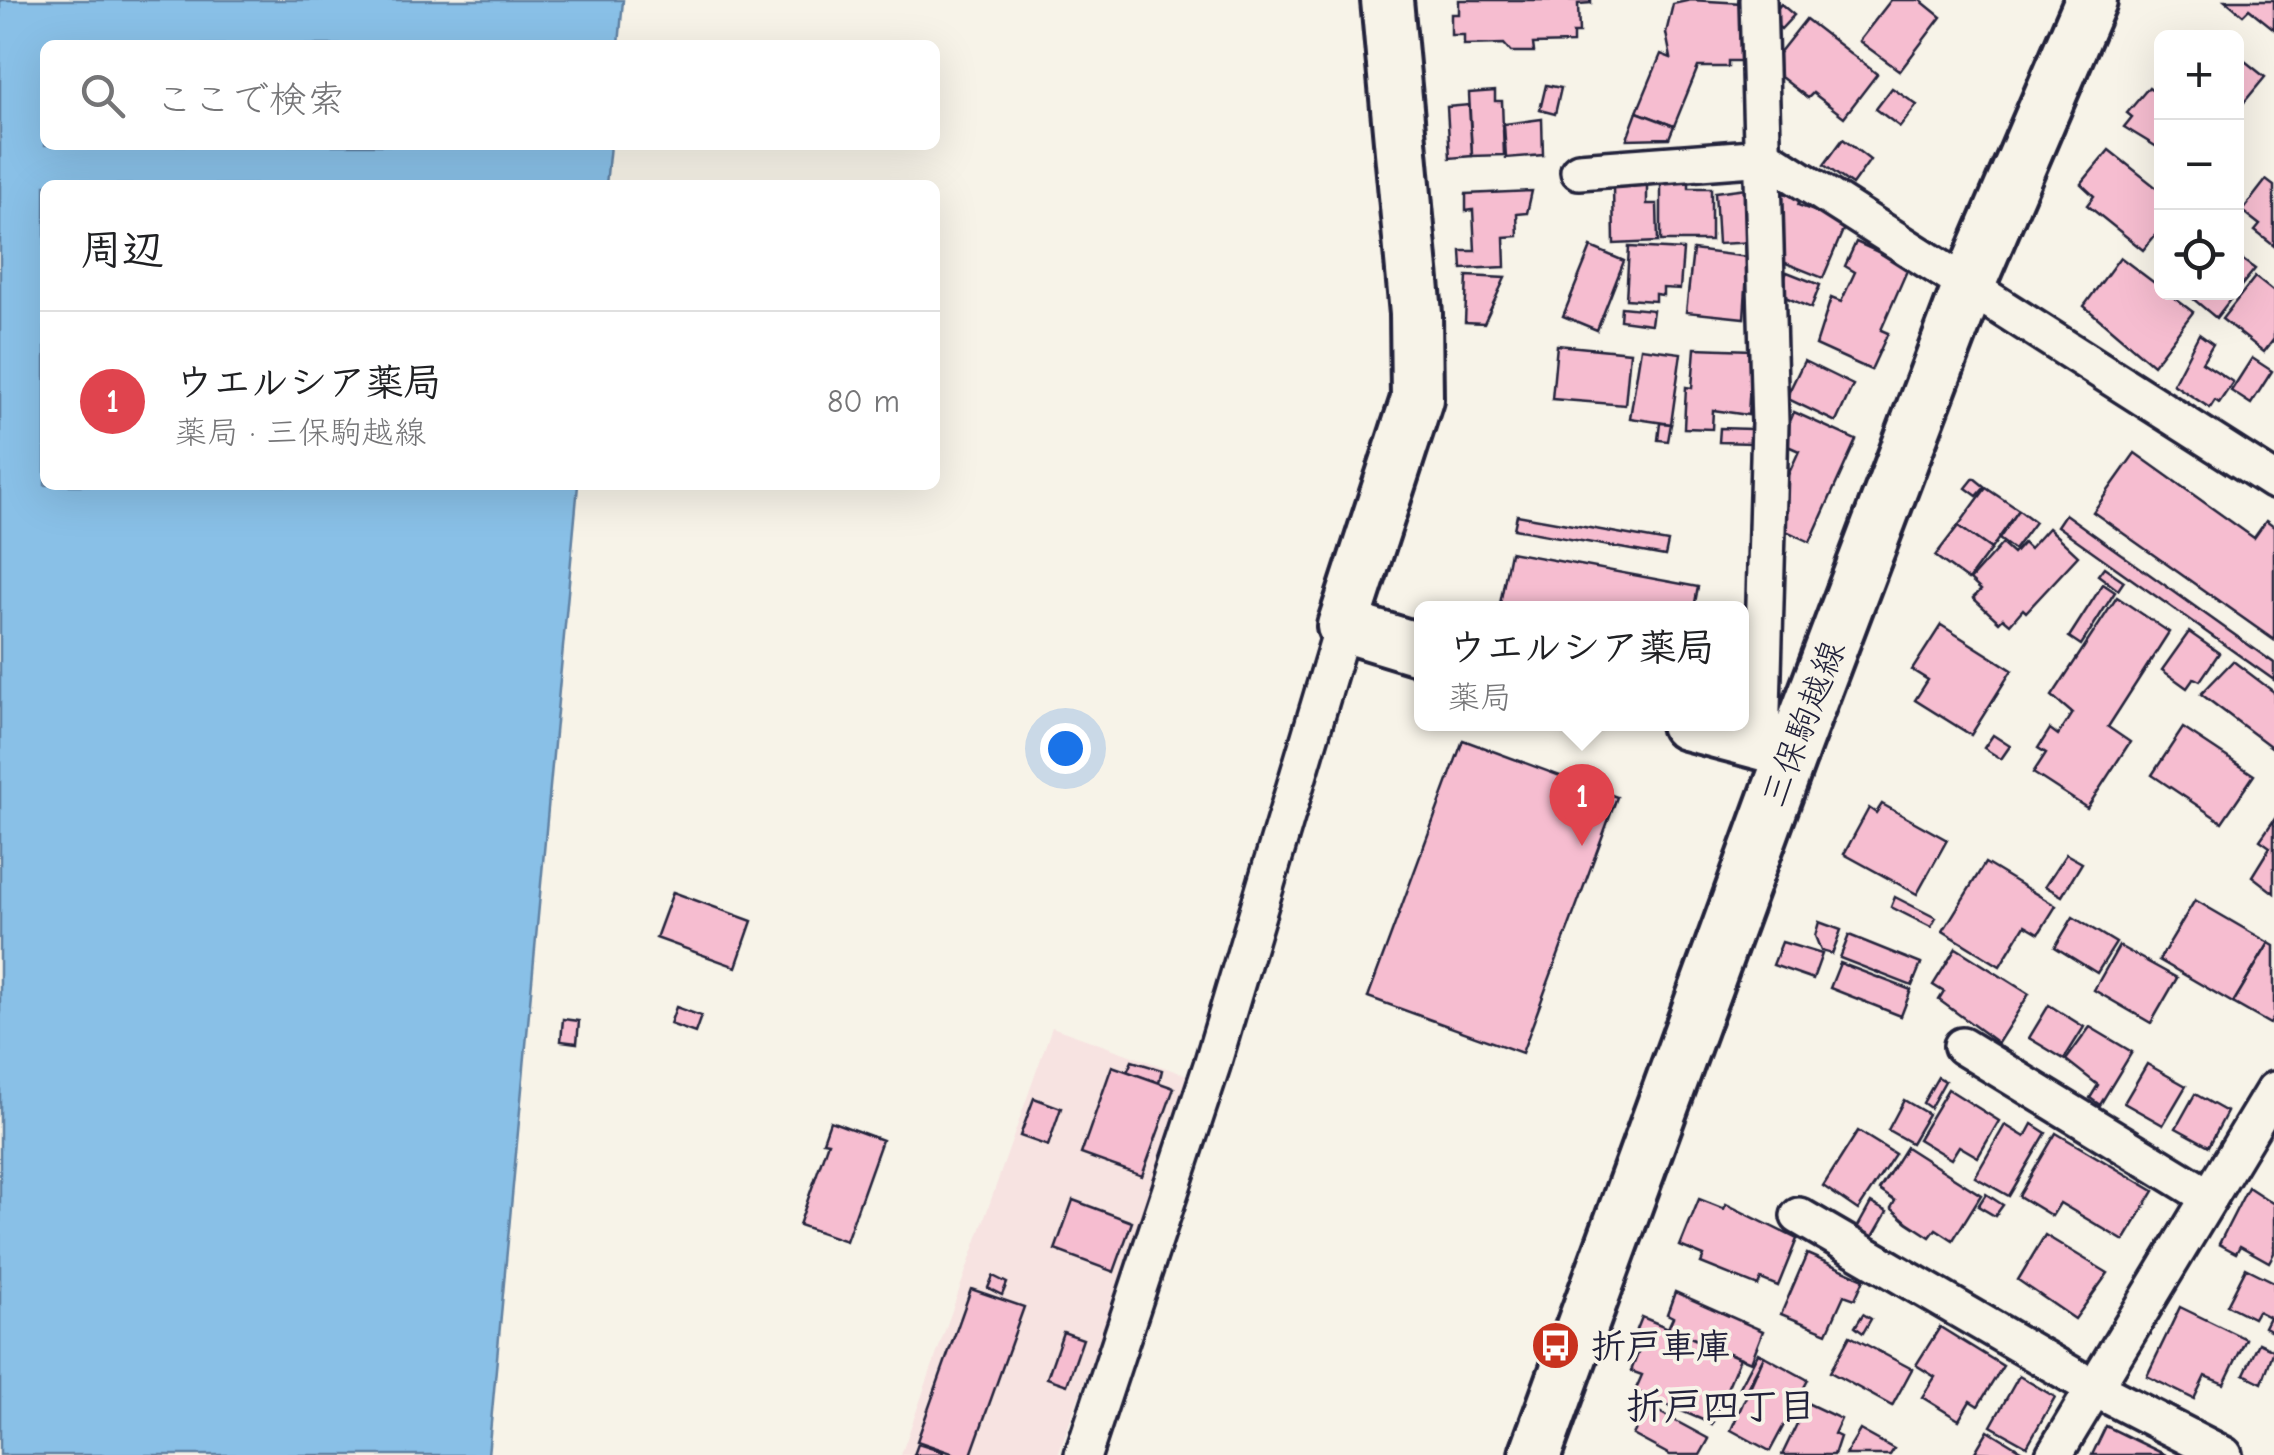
<!DOCTYPE html>
<html lang="ja">
<head>
<meta charset="utf-8">
<style>
	body { margin:0; font-family:"Comic Neue","Klee One",sans-serif; background:#f2f2f2; color:#202124 }
	.controls { position:absolute; right:30px; top:30px; display:grid; overflow:hidden; border-radius:15px; box-shadow:0 10px 40px #0002 }
	.controls button { width:90px; height:90px; display:grid; place-items:center; padding:0; border:0; border-bottom:2px solid #e0e0e0; background:#fff; color:#202124; font:50px sans-serif }
	.you { position:absolute; left:1065px; top:748px; width:35px; height:35px; margin:-25px; border:8px solid #fff; border-radius:50%; background:#1a73e8; box-shadow:0 0 0 15px #1a73e833 }
	.badge { display:grid; place-items:center; width:65px; height:65px; border-radius:50%; background:#ea580c; color:#fff; font-size:32px; font-weight:700 }
	.pin { position:absolute; translate:-50% -82px; filter:drop-shadow(0 2px 5px #0008) }
	.pin::after { content:''; position:absolute; top:52px; width:35px; height:30px; background:inherit; clip-path:polygon(0 0,100% 0,50% 100%) }
	.popup { position:absolute; left:1414px; top:601px; width:335px; height:130px; box-sizing:border-box; display:grid; place-content:center; border-radius:15px; background:#fff; filter:drop-shadow(0 2px 8px #0005); font-size:32px; white-space:nowrap; color:#757577 }
	.popup b { font-size:38px; color:#202124 }
	.popup::after { content:''; position:absolute; left:50%; top:100%; margin-left:-20px; border:20px solid transparent; border-top-color:#fff }
	.list { margin:0; padding:0; list-style:none }
	h2 { display:flex; justify-content:space-between; align-items:center; height:130px; margin:0; padding:0 40px; font-size:42px }
	h2 small { font-size:32px; font-weight:400; color:#757577 }
	.list li { display:grid; grid-template-columns:65px 1fr auto; gap:30px; align-items:center; box-sizing:border-box; height:180px; padding:0 40px; border-top:2px solid #e0e0e0 }
	.list b { display:block; font-size:38px; white-space:nowrap }
	.list p { margin:0; font-size:32px; white-space:nowrap; color:#757577 }
	.list em { font-size:32px; font-style:normal; color:#757577 }
	.icon { flex:none; width:55px; height:55px; fill:none; stroke:currentColor; stroke-width:2; stroke-linecap:round; stroke-linejoin:round }
	.map { position:relative; flex:none; width:2274px; height:1455px; overflow:hidden }
	.search { position:absolute; background:#fff; box-shadow:0 10px 40px #0002; left:40px; top:40px; width:900px; height:110px; display:flex; align-items:center; gap:25px; box-sizing:border-box; padding:0 35px; border-radius:15px; color:#757577; font-size:38px }
	.panel { position:absolute; background:#fff; box-shadow:0 10px 40px #0002; left:40px; top:180px; width:900px; height:310px; border-radius:15px }
	.map>svg:first-child { display:block }
</style>
</head>
<body>
<div class="map">
<svg width="2274" height="1455" viewBox="0 0 2274 1455">
	<rect width="100%" height="100%" fill="#f7f3e8"/>
	<filter id="ink" filterUnits="userSpaceOnUse"><feTurbulence type="fractalNoise" baseFrequency=".01" numOctaves="2"/><feDisplacementMap in="SourceGraphic" scale="20" xChannelSelector="R" yChannelSelector="G"/><feConvolveMatrix kernelMatrix="1 2 1 2 8 2 1 2 1" color-interpolation-filters="sRGB"/></filter>
	<g filter="url(#ink)">
		<path fill="#f7e3e1" d="M1052,1027L1194,1078L1058,1455H901Z"/>
		<path fill="#89c0e7" stroke="#6081a2" stroke-width="2.5" d="M0,0H623L619,45H45V145H610L606,185H45V485H578L488,1455H0Z"/>
		<g fill="#f6bdd0" stroke="#22223b" stroke-width="2.5">
			<path d="M1459,0H1591V3L1578,4L1579,33H1573V43L1533,44L1534,52H1511L1504,44L1464,45V35H1451V14H1459Z"/>
			<path d="M1691,0L1742,3L1743,61H1728V67H1698L1674,126L1637,112L1661,54L1671,58L1666,33L1673,4Z"/>
			<path d="M1891,0H1920L1941,17L1900,71L1859,41Z"/>
			<path d="M2225,0H2274V29L2249,9L2243,15Z"/>
			<path d="M1781,4L1794,15L1781,29L1769,19Z"/>
			<path d="M1806,19L1877,74L1844,117L1813,93L1808,98L1768,67Z"/>
			<path d="M2236,54L2265,77L2236,112Z"/>
			<path d="M1546,85L1561,88L1555,114L1540,110Z"/>
			<path d="M2149,87L2162,97V150L2124,127L2132,117L2127,113Z"/>
			<path d="M1892,88L1917,105L1900,127L1876,109Z"/>
			<path d="M1495,91V101H1502L1504,155L1472,156L1469,93Z"/>
			<path d="M1469,105L1472,156L1450,158L1447,107Z"/>
			<path d="M1637,112L1674,126L1669,138L1627,139Z"/>
			<path d="M1542,119L1543,155L1506,158L1504,124Z"/>
			<path d="M1843,139L1870,160L1852,185L1824,165Z"/>
			<path d="M2109,150L2162,192V227L2143,250L2087,205L2094,196L2081,184Z"/>
			<path d="M1661,180H1689V188H1711V241H1661Z"/>
			<path d="M2266,180L2274,186V246L2255,231L2260,225L2242,211Z"/>
			<path d="M1613,185H1647V204H1657L1658,242L1614,244Z"/>
			<path d="M1754,187L1756,242L1718,244L1715,192Z"/>
			<path d="M1776,190L1800,199L1798,205L1846,223L1823,278L1773,258Z"/>
			<path d="M1532,191L1527,213L1517,214L1518,236L1504,237L1505,267L1462,269L1461,251H1475L1473,210L1466,211V194Z"/>
			<path d="M1856,242L1909,266L1881,330L1888,333L1871,370L1816,345L1831,298L1841,302L1855,272L1845,266Z"/>
			<path d="M1591,247L1624,261L1597,330L1563,316Z"/>
			<path d="M1629,247L1683,250L1680,289L1663,288V295L1655,294V301L1626,299Z"/>
			<path d="M1693,250L1748,257L1744,318L1686,312Z"/>
			<path d="M2236,255L2255,269L2236,292Z"/>
			<path d="M2120,257L2193,312L2153,365L2084,306Z"/>
			<path d="M1787,272L1820,285L1811,308L1778,294Z"/>
			<path d="M1467,276L1505,278L1484,323L1465,322Z"/>
			<path d="M2255,277L2274,292V339L2264,352L2222,319Z"/>
			<path d="M2185,292H2236L2216,318Z"/>
			<path d="M1621,307L1653,310L1651,324L1620,320Z"/>
			<path d="M2199,334L2213,344L2202,362L2233,382L2219,403L2215,400L2210,408L2173,384Z"/>
			<path d="M1557,345L1630,352L1625,405L1552,399Z"/>
			<path d="M1641,348L1681,353L1671,424L1630,418Z"/>
			<path d="M1695,348L1752,350L1748,415L1713,410L1712,429L1684,428L1686,387L1692,388Z"/>
			<path d="M2252,358L2272,371L2251,404L2231,391Z"/>
			<path d="M1804,361L1853,385L1836,422L1786,398Z"/>
			<path d="M1794,412L1856,440L1810,542L1786,531L1779,495L1799,451L1781,443Z"/>
			<path d="M1660,423L1671,424L1668,441L1658,440Z"/>
			<path d="M1720,428L1751,429V443L1719,442Z"/>
			<path d="M2135,453L2254,538L2266,521L2274,527V640L2093,512Z"/>
			<path d="M1974,478L1985,487L1977,496L1966,488Z"/>
			<path d="M1986,488L2019,510L1991,549L1958,526Z"/>
			<path d="M2019,510L2035,522L2014,550L1999,539Z"/>
			<path d="M2065,514L2274,663V680L2057,526Z"/>
			<path d="M1517,515L1668,542L1665,556L1514,529Z"/>
			<path d="M1958,526L1991,549L1968,580L1935,556Z"/>
			<path d="M2048,528L2078,556L2026,612L2023,609L2010,624L2003,618L1999,622L1973,598L1981,590L1970,580L2002,544L2013,554L2023,543L2029,549Z"/>
			<path d="M1510,552L1698,587L1694,608H1526L1500,604Z"/>
			<path d="M2104,567L2124,581L2118,590L2098,575Z"/>
			<path d="M2103,584L2115,592L2081,645L2069,637Z"/>
			<path d="M2117,597L2169,632L2108,727L2130,742L2087,808L2033,773L2046,753L2038,748L2050,729L2058,735L2072,713L2052,696Z"/>
			<path d="M1941,625L2012,670L1971,735L1915,700L1928,680L1912,670Z"/>
			<path d="M2189,632L2219,653L2200,681L2194,678L2187,688L2162,670Z"/>
			<path d="M2233,661L2274,692V749L2201,694Z"/>
			<path d="M2183,728L2254,775L2222,822L2152,775Z"/>
			<path d="M1993,735L2010,746L2001,759L1984,748Z"/>
			<path d="M1463,740L1617,797L1522,1053L1368,997Z"/>
			<path d="M1882,804L1947,840L1917,894L1844,854L1869,808L1876,813Z"/>
			<path d="M2274,820V893L2252,876L2270,847L2260,840Z"/>
			<path d="M2066,854L2082,863L2062,896L2045,886Z"/>
			<path d="M1985,863L2056,906L2039,933L2025,925L2000,966L1943,931Z"/>
			<path d="M673,892L752,921L736,967L656,938Z"/>
			<path d="M1895,897L1936,918L1931,927L1891,907Z"/>
			<path d="M2195,900L2269,943L2233,1003L2159,960Z"/>
			<path d="M2073,917L2116,943L2097,973L2055,947Z"/>
			<path d="M1819,922L1841,930L1832,954L1821,951L1815,936Z"/>
			<path d="M1849,935L1921,964L1912,986L1840,958Z"/>
			<path d="M1782,942L1822,954L1813,979L1773,965Z"/>
			<path d="M2269,943L2274,946V1017L2270,1024L2233,1003Z"/>
			<path d="M2119,946L2177,978L2151,1023L2094,990Z"/>
			<path d="M1956,948L2029,994L1998,1043L1939,1000L1944,992L1933,985Z"/>
			<path d="M1840,963L1911,990L1901,1016L1830,988Z"/>
			<path d="M2049,1005L2084,1027L2064,1059L2029,1038Z"/>
			<path d="M676,1007L701,1016L695,1033L670,1024Z"/>
			<path d="M563,1019L579,1021L577,1043L561,1041Z"/>
			<path d="M2090,1027L2132,1052L2100,1105L2090,1098L2098,1085L2066,1060Z"/>
			<path d="M1132,1061L1162,1070L1159,1083L1127,1072Z"/>
			<path d="M2147,1064L2186,1086L2163,1125L2124,1103Z"/>
			<path d="M1112,1066L1174,1088L1142,1176L1081,1154Z"/>
			<path d="M1938,1077L1945,1081L1930,1108L1923,1103Z"/>
			<path d="M1948,1089L1999,1121L1978,1157L1959,1146L1951,1159L1918,1139Z"/>
			<path d="M2195,1094L2227,1112L2209,1146L2176,1128Z"/>
			<path d="M1034,1098L1061,1108L1048,1146L1020,1136Z"/>
			<path d="M1904,1100L1928,1114L1911,1143L1888,1130Z"/>
			<path d="M830,1121L882,1140L846,1241L799,1225L828,1142L823,1141Z"/>
			<path d="M2032,1124L2046,1133L2009,1196L1975,1177L2005,1125L2025,1137Z"/>
			<path d="M1858,1131L1895,1154L1858,1210L1823,1186Z"/>
			<path d="M2056,1133L2154,1191L2124,1241L2060,1203L2052,1216L2019,1196Z"/>
			<path d="M1906,1147L1981,1195L1953,1240L1936,1229L1930,1237L1907,1222L1891,1208L1895,1201L1879,1190Z"/>
			<path d="M2248,1187L2274,1204V1253L2269,1262L2240,1246L2236,1253L2219,1244Z"/>
			<path d="M1986,1194L2003,1205L1995,1216L1978,1206Z"/>
			<path d="M1699,1199L1724,1209L1726,1204L1797,1239L1778,1286L1761,1279L1758,1286L1701,1263L1704,1256L1680,1246Z"/>
			<path d="M1073,1200L1132,1222L1114,1272L1055,1250Z"/>
			<path d="M1871,1203L1887,1212L1872,1238L1856,1230Z"/>
			<path d="M2045,1235L2108,1273L2075,1319L2018,1280Z"/>
			<path d="M1807,1254L1864,1279L1855,1299L1844,1295L1827,1333L1781,1314Z"/>
			<path d="M2246,1268L2274,1282V1332L2264,1327L2269,1317L2257,1311L2253,1318L2227,1305Z"/>
			<path d="M993,1276L1007,1283L1002,1295L988,1288Z"/>
			<path d="M971,1289L1024,1307L971,1455H957L917,1441Z"/>
			<path d="M1675,1292L1763,1331L1751,1362L1668,1328L1673,1317L1667,1314Z"/>
			<path d="M2180,1307L2246,1339L2224,1384L2205,1376L2194,1399L2147,1376Z"/>
			<path d="M1863,1314L1871,1319L1863,1333L1855,1327Z"/>
			<path d="M1642,1317L1740,1358L1712,1424L1635,1391L1642,1375L1631,1371L1639,1351L1630,1347Z"/>
			<path d="M1940,1327L2003,1366L1978,1406L1970,1401L1959,1420L1922,1397L1935,1377L1916,1365Z"/>
			<path d="M1063,1332L1083,1339L1067,1385L1047,1378Z"/>
			<path d="M1850,1336L1912,1369L1892,1406L1830,1372Z"/>
			<path d="M2259,1343L2274,1350L2262,1383L2244,1374Z"/>
			<path d="M1758,1353L1764,1356L1746,1390L1740,1387Z"/>
			<path d="M1764,1356L1808,1380L1770,1451L1731,1430Z"/>
			<path d="M2019,1376L2055,1397L2027,1446L1991,1426Z"/>
			<path d="M1807,1403L1841,1419L1834,1434L1840,1437L1834,1455H1782Z"/>
			<path d="M1648,1406L1709,1439L1700,1455H1670L1633,1435Z"/>
			<path d="M2106,1426L2166,1455H2092Z"/>
			<path d="M1860,1430L1894,1449L1890,1455H1845Z"/>
			<path d="M1988,1430L2024,1452L2023,1455L1975,1452Z"/>
			<path d="M918,1444L943,1452L942,1455H914Z"/>
		</g>
		<g fill="none" stroke-linecap="round" stroke-linejoin="round">
			<defs>
				<g id="street">
					<path d="M1758,0L1770,423L1761,745"/>
					<path d="M1579,171L1766,157L2274,481"/>
					<path d="M1962,1046L2209,1197"/>
					<path d="M1799,1216L2094,1388L2224,1455"/>
					<path d="M1083,1455L1212,1065L1343,626"/>
					<path d="M2054,1455L2274,1090"/>
				</g>
				<g id="secondary">
					<path d="M1387,0L1416,314L1417,399L1343,626L1422,650"/>
					<path d="M1686,724L1792,752"/>
					<path d="M1535,1455L1792,752L1969,285L2091,0"/>
				</g>
			</defs>
			<use href="#street" stroke="#22223b" stroke-width="42"/>
			<use href="#secondary" stroke="#22223b" stroke-width="58"/>
			<use href="#street" stroke="#f7f3e8" stroke-width="35"/>
			<use href="#secondary" stroke="#f7f3e8" stroke-width="50"/>
		</g>
	</g>
	<defs>
		<symbol id="bus-disc" viewBox="-11 -11 22 22"><circle r="9.5" fill="#c8321e" stroke="#f7f3e8"/><path d="M-5-6H5V4H4V6H2V4H-2V6H-4V4H-5ZM-3.5-4V0h7V-4ZM-3.5 1.2v1.5H-2V1.2ZM2 1.2v1.5H3.5V1.2Z" fill="#fff"/></symbol>
	</defs>
	<g fill-rule="evenodd">
		<use href="#bus-disc" x="1528" y="1318" width="55" height="55"/>
	</g>
	<g text-anchor="middle" dominant-baseline="central" stroke-width="8" stroke-linejoin="round" paint-order="stroke">
		<g font-size="35" fill="#22223b" stroke="#f7f3e8">
			<text transform="translate(1803 724) rotate(-69)">三保駒越線</text>
		</g>
		<g font-size="35" font-weight="bold" fill="#22223b" stroke="#f7f3e8" text-anchor="start">
			<text x="1591" y="1346">折戸車庫</text>
		</g>
		<g font-size="38" font-weight="bold" fill="#22223b" stroke="#f7f3e8">
			<text x="1721" y="1407">折戸四丁目</text>
		</g>
	</g>
</svg>
<div class="controls">
<button>+</button>
<button>−</button>
<button><svg class="icon" aria-label="locate" viewBox="0 0 24 24"><circle cx="12" cy="12" r="6"/><path d="M12 2v4M12 18v4M2 12h4M18 12h4"/></svg></button>
</div>
<div class="you"></div>
<div class="pin badge" style="left:1582px;top:846px;background:#e0444e">1</div>
<div class="popup"><b>ウエルシア薬局</b>薬局</div>
<div class="search"><svg class="icon" aria-label="search" viewBox="0 0 24 24"><circle cx="10" cy="10" r="6"/><path d="M15 15l6 6"/></svg>ここで検索</div>
<section class="panel">
<h2>周辺<small></small></h2>
<ul class="list">
<li><span class="badge" style="background:#e0444e">1</span><div><b>ウエルシア薬局</b><p>薬局 · 三保駒越線</p></div><em>80 m</em></li>
</ul>
</section>
</div>
</body>
</html>
